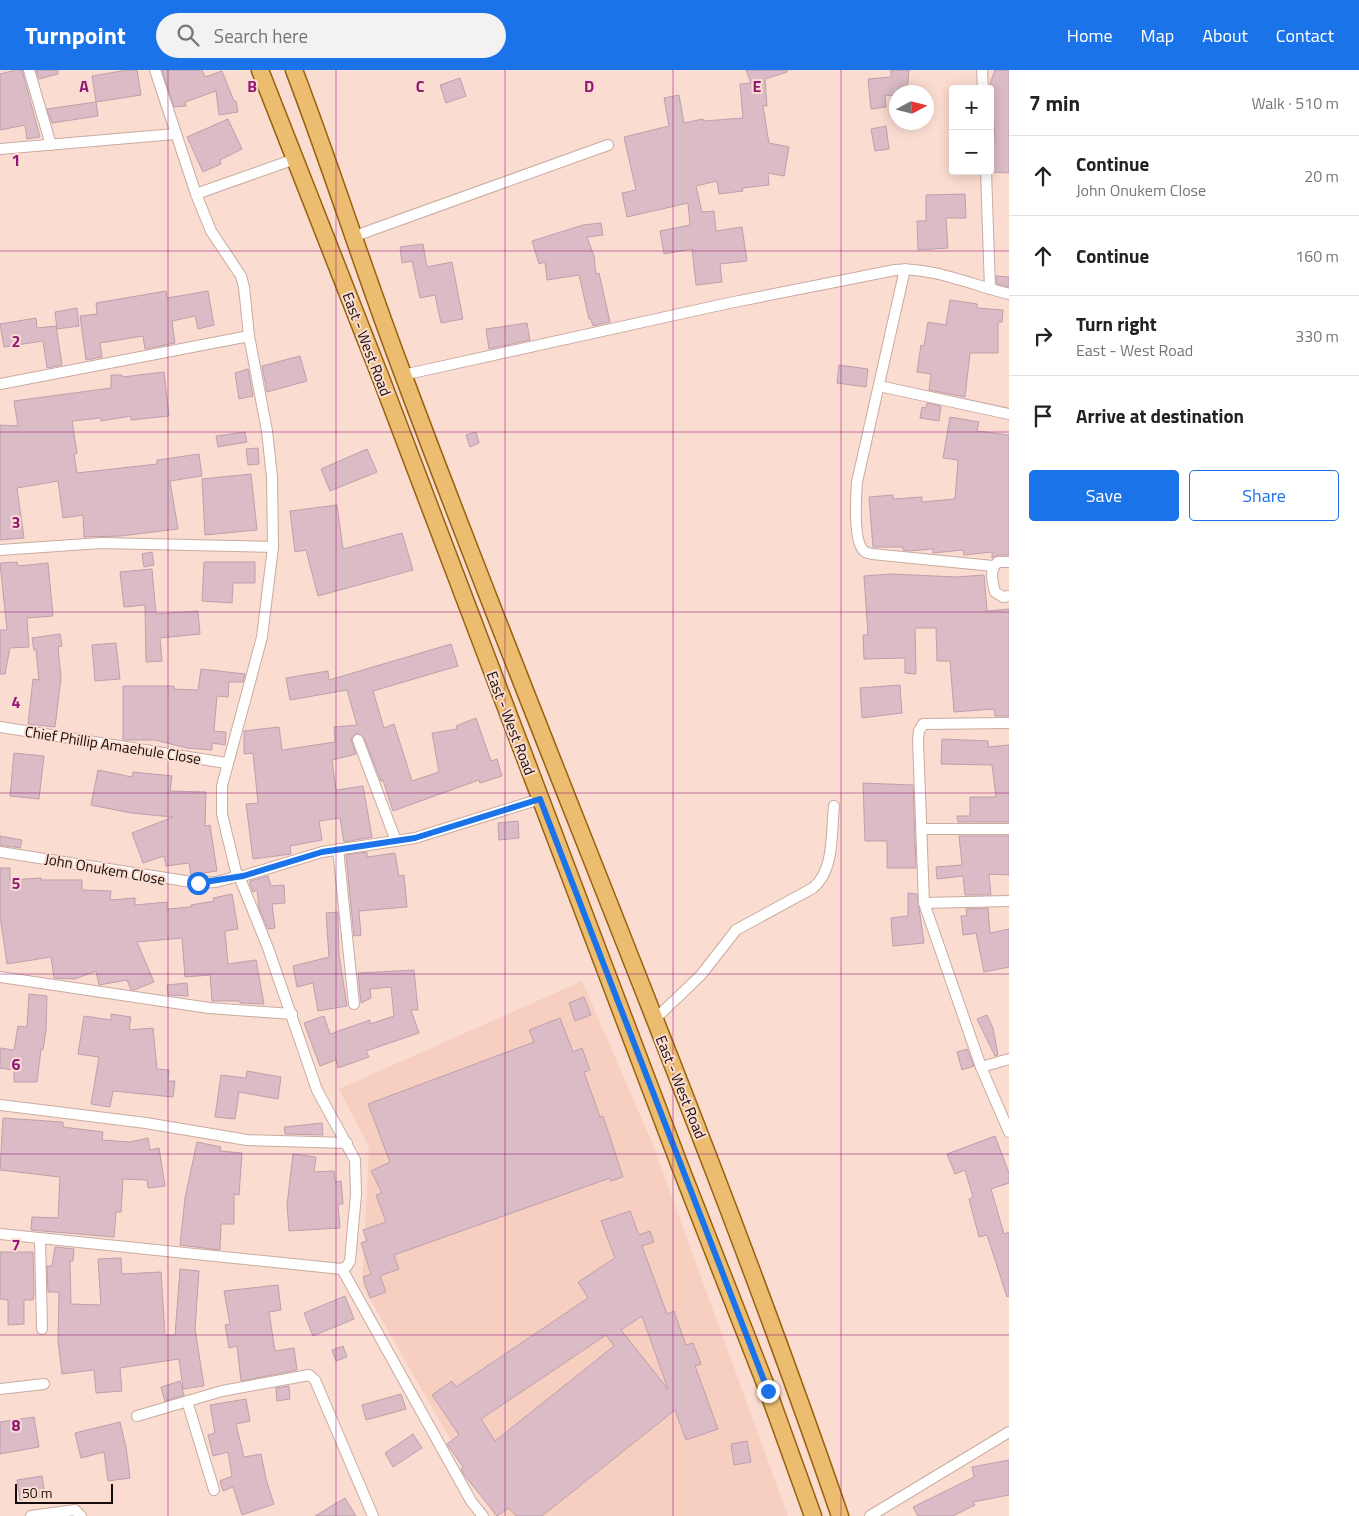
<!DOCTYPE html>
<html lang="en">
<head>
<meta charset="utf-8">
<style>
	body { margin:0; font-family:"Titillium Web",sans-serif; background:#f2f2f2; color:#222 }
	.controls { position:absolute; right:15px; top:15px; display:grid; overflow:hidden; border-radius:5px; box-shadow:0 2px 12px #0003 }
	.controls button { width:45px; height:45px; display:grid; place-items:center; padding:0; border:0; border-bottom:1px solid #e0e0e0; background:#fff; color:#222; font:25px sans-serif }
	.compass { position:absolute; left:889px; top:15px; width:45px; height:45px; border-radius:50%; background:#fff; box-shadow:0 2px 12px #0003; rotate:83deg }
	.scale { position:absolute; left:15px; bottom:12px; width:98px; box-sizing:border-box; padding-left:5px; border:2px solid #150b08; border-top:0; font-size:14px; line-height:18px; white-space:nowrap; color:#150b08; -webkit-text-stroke:4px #fbdcd1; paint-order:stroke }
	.stop { position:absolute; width:15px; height:15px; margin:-11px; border:4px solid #1a73e8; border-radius:50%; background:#fff }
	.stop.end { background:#1a73e8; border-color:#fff; box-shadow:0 1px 5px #0008 }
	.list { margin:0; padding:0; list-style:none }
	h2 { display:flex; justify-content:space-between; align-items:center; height:65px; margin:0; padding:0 20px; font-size:21px }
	h2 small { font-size:16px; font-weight:400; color:#767676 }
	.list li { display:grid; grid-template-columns:32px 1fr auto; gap:15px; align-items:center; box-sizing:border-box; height:80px; padding:0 20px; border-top:1px solid #e0e0e0 }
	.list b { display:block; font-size:19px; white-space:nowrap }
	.list p { margin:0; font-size:16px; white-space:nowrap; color:#767676 }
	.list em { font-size:16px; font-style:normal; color:#767676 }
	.actions { display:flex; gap:10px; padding:15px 20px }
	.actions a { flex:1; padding:11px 0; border:1px solid #1a73e8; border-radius:5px; text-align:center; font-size:18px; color:#1a73e8 }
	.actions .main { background:#1a73e8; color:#fff }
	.icon { flex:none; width:28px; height:28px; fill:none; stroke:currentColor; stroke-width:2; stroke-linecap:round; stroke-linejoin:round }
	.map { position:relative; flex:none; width:1009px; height:1446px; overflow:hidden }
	header { display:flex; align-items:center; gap:30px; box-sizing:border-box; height:70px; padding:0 25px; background:#1a73e8; color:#fff }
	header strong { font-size:24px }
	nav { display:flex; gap:28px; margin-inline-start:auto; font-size:18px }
	.search { width:350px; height:45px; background:#f2f2f2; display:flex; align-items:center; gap:12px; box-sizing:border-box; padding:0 18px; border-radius:28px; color:#767676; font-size:19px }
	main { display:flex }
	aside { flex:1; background:#fff }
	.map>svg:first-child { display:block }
</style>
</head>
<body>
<header>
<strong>Turnpoint</strong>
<div class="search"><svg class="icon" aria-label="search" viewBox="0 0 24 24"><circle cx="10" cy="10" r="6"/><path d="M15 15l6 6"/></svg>Search here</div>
<nav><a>Home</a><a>Map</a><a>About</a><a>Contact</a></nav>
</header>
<main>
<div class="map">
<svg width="1009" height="1446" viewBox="0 0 1009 1446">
	<rect width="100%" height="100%" fill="#fbdcd1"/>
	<path fill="#f6cfc1" d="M582,911L653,1075L788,1446H494L362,1215L369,1077L339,1019Z"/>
	<g fill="#dabbc6" stroke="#bea0ab" fill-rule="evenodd">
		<path d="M16,0H22L40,67L27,69L25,55L0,60V4Z"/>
		<path d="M36,0H58V4L39,9Z"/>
		<path d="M127,0H137L141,25L96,32L98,46L52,53L47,39L96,32L92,6Z"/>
		<path d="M162,0H202L205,7L222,1L234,31H236L238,42L219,45L216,21L185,32L186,36L174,37Z"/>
		<path d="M746,0H787V2L765,9L767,36H763L769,73L789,77L784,106L768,103L769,115L742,118L743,121L719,124L717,111L696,116L702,142L714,141L716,161L742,157L747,191L720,194L722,212L696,215L692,179L664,184L660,161L690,155L688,133L627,147L622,123L636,120L624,67L669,56L664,28L679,25L684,53L703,49L704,51L743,48L740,14L751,13Z"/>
		<path d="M891,0H909L907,22H896V26L885,25L886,37L871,39L868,9L891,7Z"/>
		<path d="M995,0H1009V103L993,102L992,98L993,72H995L993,37H990V14Z"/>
		<path d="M460,8L466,26L446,33L440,15Z"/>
		<path d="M228,49L242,79L220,90L221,94L203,102L187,67Z"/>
		<path d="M886,56L889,79L875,81L871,59Z"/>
		<path d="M965,124L966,148H946L948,178L918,180L917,151H926V125Z"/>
		<path d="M601,153L603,165L587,167L594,186L596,204L599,203L610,252L593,256L591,249H589L579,205L547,210L545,192L539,194L532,171L583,155Z"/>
		<path d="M423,174L427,197L452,192L463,249L441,253L435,225L420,228L412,191L402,193L400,177Z"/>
		<path d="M996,206L1009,207V217L997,214Z"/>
		<path d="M166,221L167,228L208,221L214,255L198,259L195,246L172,251L175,273L145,279L143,266L100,273L102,287L86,290L80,246L97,244L96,233Z"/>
		<path d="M950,230L977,234V238L1003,240L1002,252H998V283H970L965,327L929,320L931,304L917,302L921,275L924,276L928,252L946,255Z"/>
		<path d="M77,238L79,256L57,259L55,242Z"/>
		<path d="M36,248L37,258L56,256L62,295L47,298L43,271L4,277L0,254Z"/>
		<path d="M527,253L530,270L489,279L486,259Z"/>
		<path d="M300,286L307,311L267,322L262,296Z"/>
		<path d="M839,295L868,299L866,317L837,313Z"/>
		<path d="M248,299L253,326L239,329L235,303Z"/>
		<path d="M164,302L169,346L131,350V346L101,351V348L72,351L77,383L74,384L77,403L157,394V390L199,384L202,406L170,411L178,459L120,466L84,467L83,445L63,448L58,411L17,418L24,468L0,470V355L18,356L14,331L111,318V305H122V307Z"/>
		<path d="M927,333L941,336L939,351L920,348L922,337L926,338Z"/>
		<path d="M950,347L979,352L977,361L1009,365V485H998L992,488V482L964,485L963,480L933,483V479L909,481L903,480V477H873L869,427L893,425V429L922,427V432L955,429L958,390L943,388Z"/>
		<path d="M245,362L247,372L218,377L216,366Z"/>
		<path d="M476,362L479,373L470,377L466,365Z"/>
		<path d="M258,378L259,394L248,395L246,379Z"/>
		<path d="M367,379L377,402L330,421L321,399Z"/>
		<path d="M251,404L257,460L205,465L202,409Z"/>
		<path d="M337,435L343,479L402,463L413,500L318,526L306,480L295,482L290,441Z"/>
		<path d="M152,482L154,495L144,497L142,484Z"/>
		<path d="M17,492L18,496L48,493L53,546L27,548L29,577L10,578L5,604H0V560H7L0,493Z"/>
		<path d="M204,492H255V513H233L232,533L202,531Z"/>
		<path d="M152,499L156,544L198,541L200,564L160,568L162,591L146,592L145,535L124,537L120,502Z"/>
		<path d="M892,504L956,507L984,505L987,541L1009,539V646H995L994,639L954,642L950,591H937L936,558H915L916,604L905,603V588L864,589L863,565H868L864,506Z"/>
		<path d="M60,564L62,576L58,577L61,608L55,657L28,654L33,609L39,610L36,580H34L32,568Z"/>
		<path d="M116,573L120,609L95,611L92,575Z"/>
		<path d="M451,574L458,596L373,621L384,658L394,654L412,711L439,702L432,663L457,659L456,656L476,648L491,691L497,689L502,706L480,713L479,710L393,741L383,710L381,711L364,668L356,663L351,669L356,684L332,690L336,720L363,716L372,767L344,772L340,748L319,751L322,770L290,776L291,784L253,789L246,734L258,733L253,683L244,684V661L279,657L282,680L335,672L334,657L357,655L347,620L290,630L286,608L328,601L329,610Z"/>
		<path d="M201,599L245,604L243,612H229L228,627L217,626L214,661L226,662L225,675L212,673V680L187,678L155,670H123V616H174V619L198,620Z"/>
		<path d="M900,615L902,643L862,648L860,618Z"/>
		<path d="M942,669L988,671V677L1009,675V752H958L957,746H970V727H996L992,695L941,694Z"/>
		<path d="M14,683L44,686L39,729L10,726Z"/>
		<path d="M98,700L132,707L133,702L172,706L170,721L206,722L205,756L210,755L217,801L191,805L189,793L166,796L164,786L143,793L132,763L173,747L131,743L91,735Z"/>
		<path d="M863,713L913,715L916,798H887V771H865Z"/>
		<path d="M518,751L519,768L499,770L498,753Z"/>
		<path d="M0,766L22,770L20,778L0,775Z"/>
		<path d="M959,766H1009V805L989,804L991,825H965L963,806L937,809L936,797L962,795Z"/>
		<path d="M367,782V787L395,783L399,806L404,805L407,837L359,841L361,865L354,866L346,785Z"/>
		<path d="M0,798H10V810L41,808V810H82V820L111,821L110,830L135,828V835L167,832V839L191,837V835L214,831L213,828L232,824L238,859L225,861L228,894L256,890L264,934L240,933V931H212L210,905L185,907L182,868L137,872L154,912L134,920H131L127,910L99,915L96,901L75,909L54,908L51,887L7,894L0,846Z"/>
		<path d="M268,806L271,816L284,815L285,833L272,834L275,858L268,859L259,838L257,820L253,822L250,814V811Z"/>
		<path d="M908,823L917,824L924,873L893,876L891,848L908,846Z"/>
		<path d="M988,838L990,863L1009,859V897L984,902L976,863L963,865L961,846H967L966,839Z"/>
		<path d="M338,842L339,885L347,936L318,941L313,913L297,917L293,896L329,887L326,843Z"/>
		<path d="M414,900L418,940H411L419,963L366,981L369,987L338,998L336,990L320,996L304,953L324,946L330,964L370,950V954L394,946L391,917L370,919L371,928L361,933L358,903Z"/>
		<path d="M187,913L188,926L168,925L167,915Z"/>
		<path d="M29,924L47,926L46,960L43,980L41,979L37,1012H14V1000L0,998V978L14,980L18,956L27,957Z"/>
		<path d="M584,927L591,945L575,951L569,933Z"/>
		<path d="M111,944L131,947L129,960L153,958L157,999L169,1000L168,1011H175L173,1027L113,1021L110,1037L91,1034L99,987L78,984L84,946L111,950Z"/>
		<path d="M987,945L993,958L998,985L995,986L977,949Z"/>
		<path d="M560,948L573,982L582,978L590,1000L584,1002L600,1047L603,1046L623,1107L611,1111L610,1108L394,1185L399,1199L380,1206L386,1222L370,1228L363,1207L371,1204L361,1173L367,1171L363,1160L386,1152L376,1125L382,1123L371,1101L390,1092L368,1034L534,972L529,960Z"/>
		<path d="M967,979L974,996L962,1000L957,982Z"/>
		<path d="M247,1001L281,1007L278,1029L239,1022L235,1049L215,1047L221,1005L246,1008Z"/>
		<path d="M3,1048L63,1052V1057L103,1062L102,1070L130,1072L148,1068L150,1080L159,1078L165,1116L148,1118L147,1110L123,1109L121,1142H116L114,1167L31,1160L32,1147L58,1148L60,1107L0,1100Z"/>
		<path d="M322,1053L323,1065L285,1064L284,1057Z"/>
		<path d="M995,1066L1009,1103V1113L991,1119L1004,1164L1009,1162V1226L1007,1227L987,1165L979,1167L969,1129L973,1127L965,1100L955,1104L947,1084Z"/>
		<path d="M197,1072L221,1077L220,1081L242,1083L239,1125L234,1124V1154H221L220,1180L180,1175L185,1128Z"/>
		<path d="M293,1084L316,1087L314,1102L334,1101L335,1112L341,1111L343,1134H338L340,1158L289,1161L287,1135Z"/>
		<path d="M630,1141L639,1165L650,1161L654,1172L642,1176L667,1244L674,1241L686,1275L693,1273L701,1294L695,1296L718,1359L686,1370L675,1340L542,1446H516L509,1438L497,1446L465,1406L461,1399L463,1397L447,1374L459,1365L432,1325L452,1311L456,1317L588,1228L578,1212L615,1188L601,1151ZM642,1246L668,1319L621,1260ZM606,1265L614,1276L495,1371L481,1349Z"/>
		<path d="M55,1177L74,1179L73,1191H70L71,1234L101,1235L98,1189L121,1188L122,1204L161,1202L165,1265H175L180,1199L199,1201L195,1259L204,1316L183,1319L179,1289L120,1298L122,1321L96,1323L94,1300L62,1304L58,1271L59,1222H48L47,1196H52Z"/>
		<path d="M0,1182H33L34,1223L33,1230H24V1254L8,1255V1230L0,1229Z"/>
		<path d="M278,1215L281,1240L269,1242L275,1281L294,1278L297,1300L241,1311L237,1276L229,1278L225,1255L230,1254L224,1221Z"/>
		<path d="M345,1226L354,1249L313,1266L304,1243Z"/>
		<path d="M343,1276L347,1287L336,1291L332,1280Z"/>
		<path d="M180,1311L184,1325L165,1331L161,1317Z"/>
		<path d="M289,1316L290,1329L277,1331L276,1318Z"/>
		<path d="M401,1324L406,1339L366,1350L362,1335Z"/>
		<path d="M246,1329L250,1351L236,1354L244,1387L261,1384L266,1409L274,1434L242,1445L233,1417L223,1421L220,1411L232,1406L228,1382L213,1386L208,1365L215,1363L210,1335Z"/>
		<path d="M34,1347L39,1377L0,1384V1352Z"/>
		<path d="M120,1352L126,1377L130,1408L108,1411L104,1382L81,1388L75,1363Z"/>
		<path d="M413,1364L422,1378L393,1397L385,1383Z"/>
		<path d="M747,1371L751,1392L734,1395L731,1374Z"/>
		<path d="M1009,1390V1425L973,1432L975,1435L953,1446H918L913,1437L974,1407L972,1397Z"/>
		<path d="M42,1406L45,1426L20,1430L17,1410Z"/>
		<path d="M345,1428L356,1446H315Z"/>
	</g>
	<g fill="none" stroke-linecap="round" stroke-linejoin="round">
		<defs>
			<g id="street">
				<path d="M29,0L51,75"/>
				<path d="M155,0L196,124L211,161L241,206L244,217L249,266L267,361L272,407L273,477L262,567L222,716V744L236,802L239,806H243L322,782L415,768L540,729"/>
				<path d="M982,0L983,19"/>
				<path d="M0,79L175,64"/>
				<path d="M986,101L990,219"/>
				<path d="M196,124L295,89"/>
				<path d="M355,166L608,75"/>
				<path d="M905,199L857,412C856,426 853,471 864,481C866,483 869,483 872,484L993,496"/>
				<path d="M403,305L729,233L895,200C929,196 975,216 1009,224"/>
				<path d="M0,314L249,266"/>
				<path d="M879,316L1009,344"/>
				<path d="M0,480L101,473L273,477"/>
				<path d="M1009,492H998C989,500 992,511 995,522L1003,527L1009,526"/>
				<path d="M1009,653L923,654L919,661L918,670L924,833L981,997L1009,1062"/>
				<path d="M0,657L226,693"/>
				<path d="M358,670L396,771"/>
				<path d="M922,759H1009"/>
				<path d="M338,779L354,934"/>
				<path d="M0,782L198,813L216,812L239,806L268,878L317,1020L355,1090L356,1124L350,1191L347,1196L342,1199L0,1164"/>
				<path d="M924,833L1009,831"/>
				<path d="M0,907L209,938L292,944"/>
				<path d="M654,950L701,905L736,860L813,818C835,800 831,762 834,736"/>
				<path d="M981,997L1009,989"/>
				<path d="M0,1035L146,1053L247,1070L347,1073"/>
				<path d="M40,1169L42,1259"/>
				<path d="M342,1199L471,1431L483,1446"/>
				<path d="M0,1319L44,1314"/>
				<path d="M187,1331L214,1420"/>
				<path d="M137,1346L222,1321L309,1305L315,1310L373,1446"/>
				<path d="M31,1446L75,1440L81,1446"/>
				<path d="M870,1446L1009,1362"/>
			</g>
			<g id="primary">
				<path d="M260,0L382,311L681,1099L768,1321L813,1446"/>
				<path d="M294,0C333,102 365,205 404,307C546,688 708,1062 840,1446"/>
			</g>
		</defs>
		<use href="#street" stroke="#c9aba0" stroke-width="12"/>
		<use href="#primary" stroke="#98620e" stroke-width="19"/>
		<use href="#street" stroke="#fff" stroke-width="10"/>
		<use href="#primary" stroke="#ecbd71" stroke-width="16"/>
	</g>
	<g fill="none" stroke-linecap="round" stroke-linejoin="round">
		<path stroke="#1a73e8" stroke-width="6" d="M198,813L243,806L322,782L415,768L540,729L768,1321"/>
	</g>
	<path fill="none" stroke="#921875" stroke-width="1" stroke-opacity="0.55" d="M168,0V1446M336,0V1446M505,0V1446M673,0V1446M841,0V1446M0,181H1009M0,362H1009M0,542H1009M0,723H1009M0,904H1009M0,1084H1009M0,1265H1009"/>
	<g text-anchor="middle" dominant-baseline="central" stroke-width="4" stroke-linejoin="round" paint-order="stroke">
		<g font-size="15" fill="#150b08" stroke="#fbdcd1">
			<text transform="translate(367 274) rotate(69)">East - West Road</text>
			<text transform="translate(511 653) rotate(69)">East - West Road</text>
			<text transform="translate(113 675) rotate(9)">Chief Phillip Amaehule Close</text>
			<text transform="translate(105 799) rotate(10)">John Onukem Close</text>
			<text transform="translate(681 1017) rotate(68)">East - West Road</text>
		</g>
	</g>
	<g font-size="16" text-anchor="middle" font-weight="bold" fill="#921875" stroke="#fbdcd1" stroke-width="4" stroke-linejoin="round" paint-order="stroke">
		<text x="84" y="22">A</text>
		<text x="252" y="22">B</text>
		<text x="420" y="22">C</text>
		<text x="589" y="22">D</text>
		<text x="757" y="22">E</text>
		<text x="16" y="96">1</text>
		<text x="16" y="277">2</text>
		<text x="16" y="458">3</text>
		<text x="16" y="638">4</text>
		<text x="16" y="819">5</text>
		<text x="16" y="1000">6</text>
		<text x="16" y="1181">7</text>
		<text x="16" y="1361">8</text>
	</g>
</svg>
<div class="controls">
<button>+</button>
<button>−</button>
</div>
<svg class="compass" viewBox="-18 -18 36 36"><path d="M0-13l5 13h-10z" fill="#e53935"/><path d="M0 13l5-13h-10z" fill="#767676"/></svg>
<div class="scale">50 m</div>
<div class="stop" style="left:198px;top:813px"></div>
<div class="stop end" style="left:768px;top:1321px"></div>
</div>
<aside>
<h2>7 min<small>Walk · 510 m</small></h2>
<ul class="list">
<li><svg class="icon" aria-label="ahead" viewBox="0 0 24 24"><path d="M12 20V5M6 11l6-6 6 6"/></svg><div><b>Continue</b><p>John Onukem Close</p></div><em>20 m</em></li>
<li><svg class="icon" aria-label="ahead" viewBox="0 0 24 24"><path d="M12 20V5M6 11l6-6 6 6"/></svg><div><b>Continue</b></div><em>160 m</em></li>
<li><svg class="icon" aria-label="right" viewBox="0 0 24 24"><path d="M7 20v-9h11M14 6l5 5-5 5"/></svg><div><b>Turn right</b><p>East - West Road</p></div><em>330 m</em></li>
<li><svg class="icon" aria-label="arrive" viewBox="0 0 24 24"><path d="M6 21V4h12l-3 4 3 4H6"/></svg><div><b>Arrive at destination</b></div></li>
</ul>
<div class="actions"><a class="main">Save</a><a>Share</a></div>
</aside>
</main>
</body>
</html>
